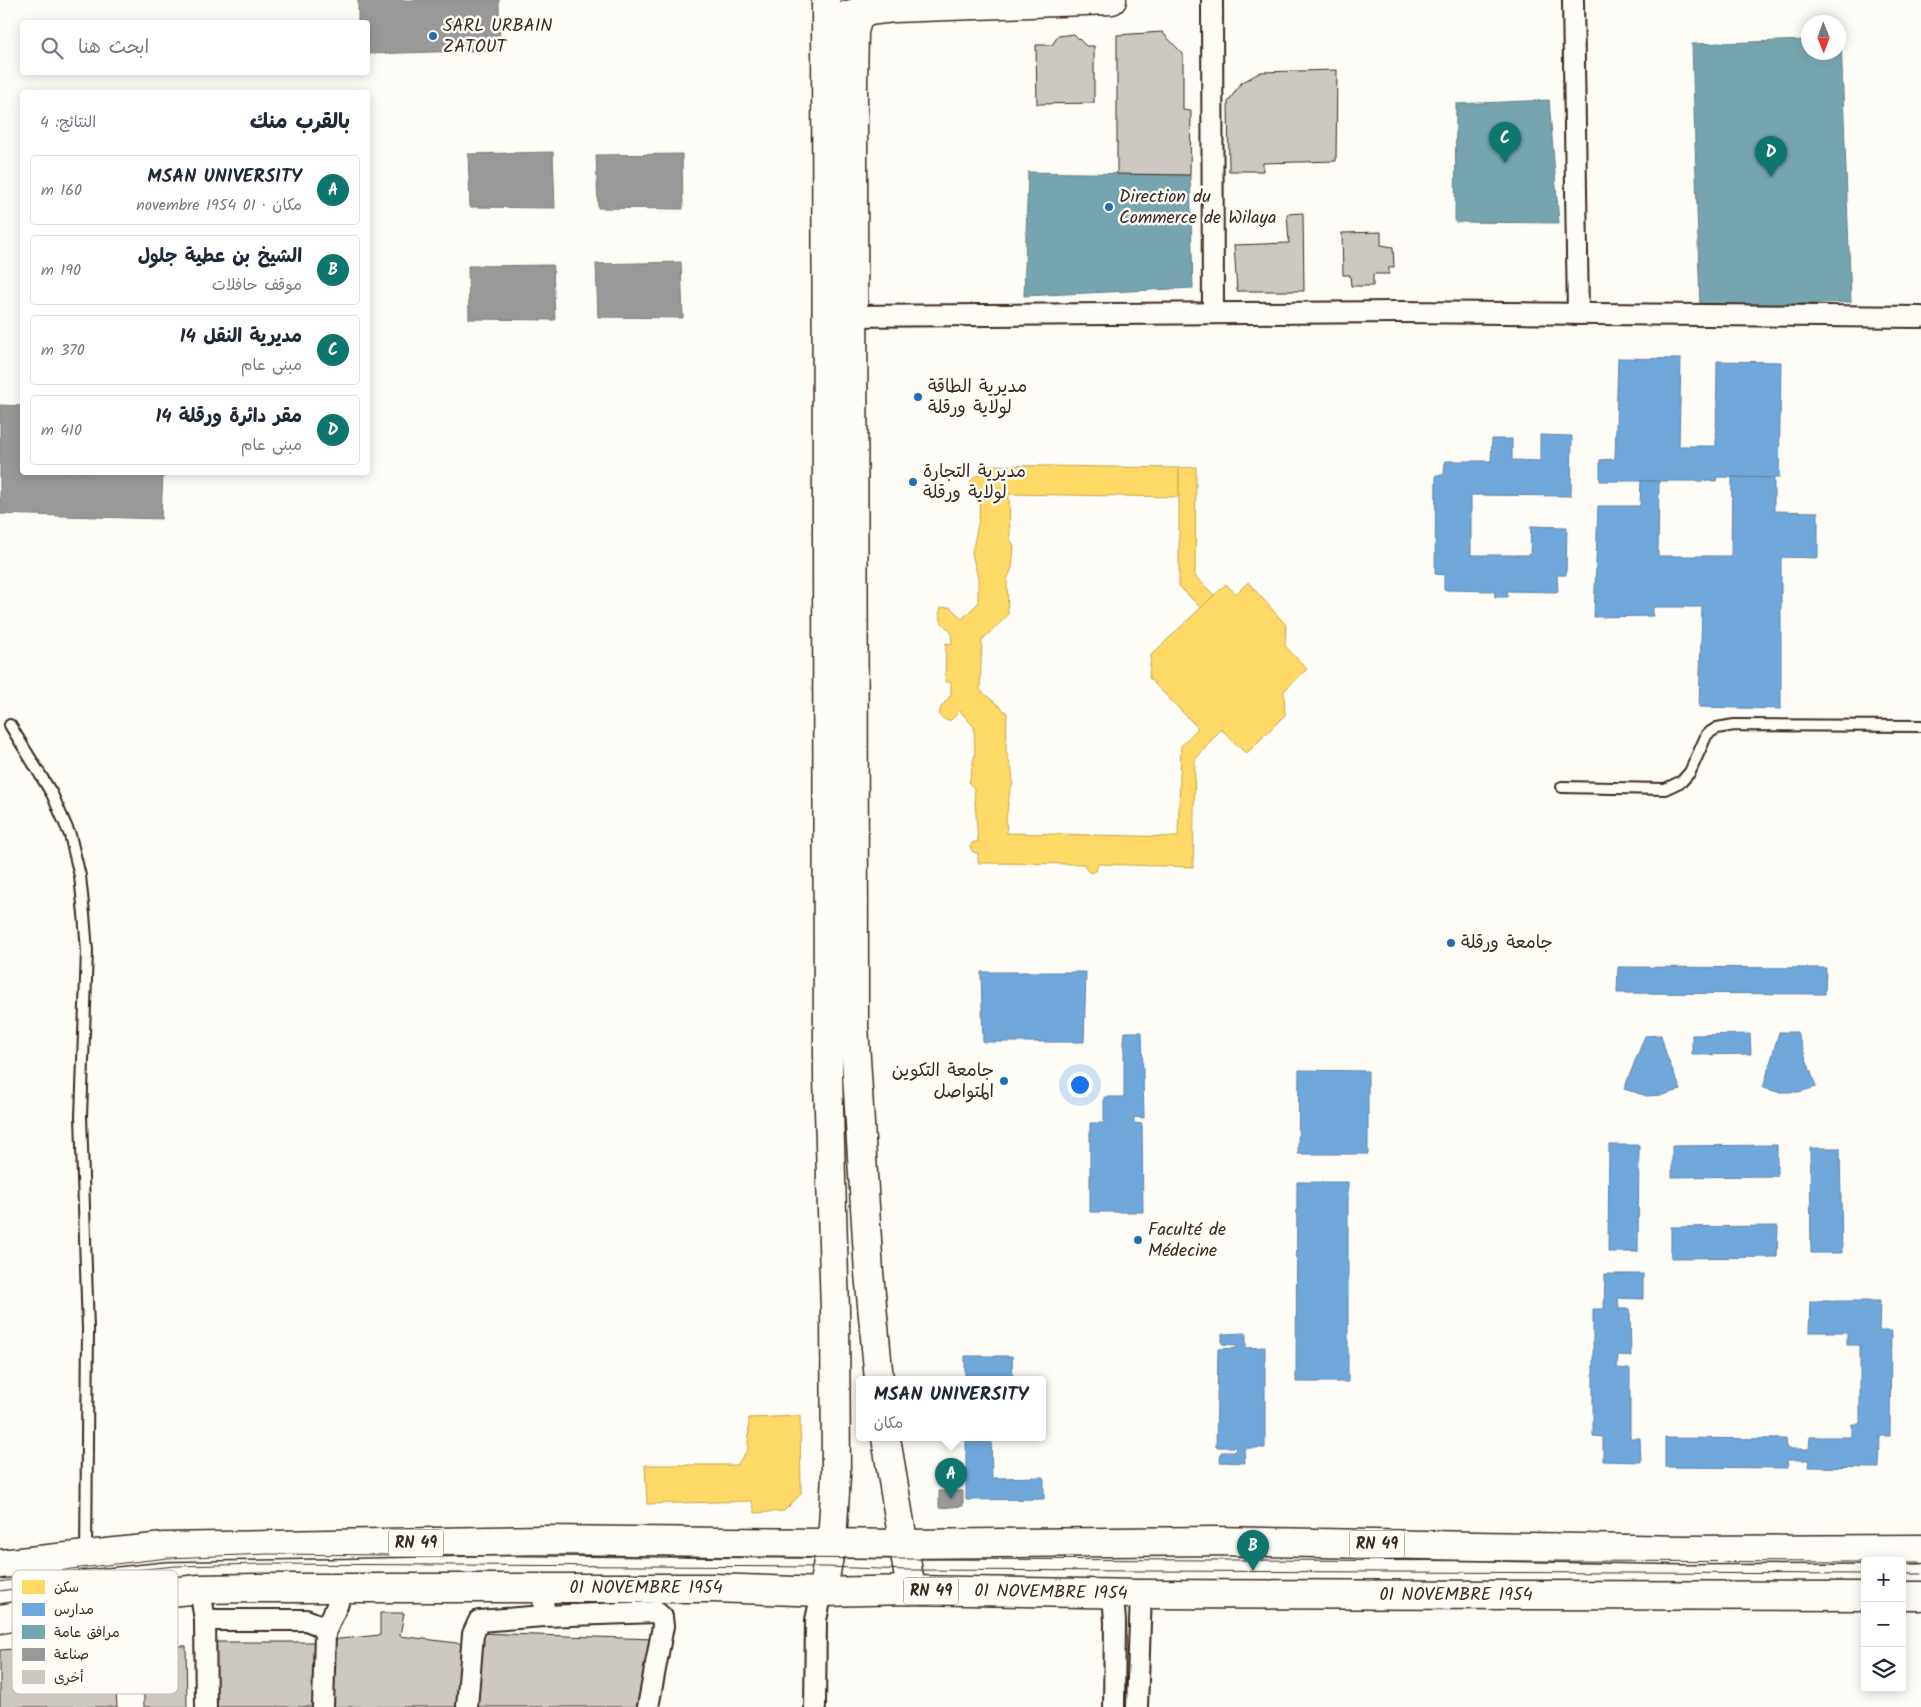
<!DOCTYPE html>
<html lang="ar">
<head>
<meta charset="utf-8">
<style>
	body { margin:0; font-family:Kalam,"Playpen Sans Arabic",sans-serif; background:#f2f2f3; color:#1f2937; direction:rtl }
	.controls { position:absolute; right:15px; bottom:15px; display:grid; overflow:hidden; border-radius:5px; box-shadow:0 2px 12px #0003 }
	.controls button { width:45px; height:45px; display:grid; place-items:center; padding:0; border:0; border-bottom:1px solid #e0e1e3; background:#fff; color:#1f2937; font:25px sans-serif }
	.compass { position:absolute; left:1801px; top:15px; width:45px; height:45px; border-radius:50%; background:#fff; box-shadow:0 2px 12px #0003; rotate:179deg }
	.you { position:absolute; left:1079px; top:1084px; width:18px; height:18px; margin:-12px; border:4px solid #fff; border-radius:50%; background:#1a73e8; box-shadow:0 0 0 8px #1a73e833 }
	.badge { display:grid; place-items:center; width:32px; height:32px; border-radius:50%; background:#0f766e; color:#fff; font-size:16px; font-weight:700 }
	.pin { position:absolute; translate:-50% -41px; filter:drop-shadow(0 1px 2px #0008) }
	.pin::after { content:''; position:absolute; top:26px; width:18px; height:15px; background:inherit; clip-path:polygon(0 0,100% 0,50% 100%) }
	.popup { position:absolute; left:856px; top:1376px; width:190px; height:65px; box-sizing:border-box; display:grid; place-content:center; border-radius:5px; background:#fff; filter:drop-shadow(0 1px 4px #0005); font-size:16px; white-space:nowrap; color:#747a83 }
	.popup b { font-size:19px; color:#1f2937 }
	.popup::after { content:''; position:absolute; left:50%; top:100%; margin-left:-10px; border:10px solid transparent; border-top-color:#fff }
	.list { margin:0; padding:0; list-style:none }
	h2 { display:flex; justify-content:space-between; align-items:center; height:65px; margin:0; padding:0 20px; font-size:21px }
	h2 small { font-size:16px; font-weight:400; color:#747a83 }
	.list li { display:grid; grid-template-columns:32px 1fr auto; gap:15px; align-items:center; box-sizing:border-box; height:70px; margin:0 10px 10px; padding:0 10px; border:1px solid #e0e1e3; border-radius:5px }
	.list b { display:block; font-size:19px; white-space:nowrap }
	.list p { margin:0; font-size:16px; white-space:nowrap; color:#747a83 }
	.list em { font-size:16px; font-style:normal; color:#747a83 }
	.icon { flex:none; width:28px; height:28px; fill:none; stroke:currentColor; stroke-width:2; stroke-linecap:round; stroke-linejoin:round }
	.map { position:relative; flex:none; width:1921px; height:1707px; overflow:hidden; direction:ltr }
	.search { position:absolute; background:#fff; box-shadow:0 2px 12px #0003; left:20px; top:20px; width:350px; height:55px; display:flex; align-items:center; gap:12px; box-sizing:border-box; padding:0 18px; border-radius:5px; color:#747a83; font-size:19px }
	.panel { position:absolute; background:#fff; box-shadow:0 2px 12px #0003; left:20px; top:90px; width:350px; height:385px; border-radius:5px; direction:rtl }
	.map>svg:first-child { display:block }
</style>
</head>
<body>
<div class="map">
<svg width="1921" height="1707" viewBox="0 0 1921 1707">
	<rect width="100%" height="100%" fill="#fdfcf7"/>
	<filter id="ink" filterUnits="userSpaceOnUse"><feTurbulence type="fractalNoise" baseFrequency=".02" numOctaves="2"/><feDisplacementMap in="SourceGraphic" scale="10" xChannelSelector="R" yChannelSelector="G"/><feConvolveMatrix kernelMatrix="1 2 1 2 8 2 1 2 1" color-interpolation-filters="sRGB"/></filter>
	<g filter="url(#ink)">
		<g fill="#ffd966" stroke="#c4a450">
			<path d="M981,465L1179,468V497L1009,494L1010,539L1014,546L1012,568L1007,580L1008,615L982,640L980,690L1007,713L1006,751L1012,771L1013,784L1010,789L1006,821L1007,833L1178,837L1181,746L1198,728L1149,678L1151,655L1226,584L1236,594L1248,582L1286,625L1285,646L1307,669L1284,691L1285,715L1246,754L1221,729L1195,760L1193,867L1098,864L1096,871L1090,873L1086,869L1084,864L978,863V853L973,852L970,847L973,842H978L974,788L969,783L975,753L974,727L960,711L951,720H945L939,715L941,707L951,695V682H945L946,643L952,644L951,632L942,623L939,614L941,608L950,607L962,619L978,603V578L972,553L979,519L980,489L975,488L970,482L975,476L980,475Z"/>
			<path d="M1196,467L1195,576L1214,595L1201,608L1179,586V468Z"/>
			<path d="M800,1416L801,1494L784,1511L755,1513L752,1501L647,1504L645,1465H737L748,1449L749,1418Z"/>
		</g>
		<g fill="#6fa8dc" stroke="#5f82a3">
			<path d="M1618,358L1681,359L1679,446H1716L1717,361L1781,362L1779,478L1717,477L1716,481H1600V460L1615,459Z"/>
			<path d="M1540,435L1572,436L1571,496L1471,495V555H1530L1531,526L1567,527L1566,575H1557L1558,592L1507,591L1508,597H1495L1494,591L1444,590V575L1435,574L1436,475H1444L1445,461H1491L1492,439H1512V460L1540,461Z"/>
			<path d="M1732,477L1774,478V511L1818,512V558L1781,557V709L1699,707L1702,607H1653V616L1594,617L1598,506H1640L1641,481H1659L1658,556H1731Z"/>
			<path d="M1618,967L1826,968L1825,994L1617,993Z"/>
			<path d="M981,972H1086L1084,1042H983Z"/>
			<path d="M1124,1032H1142L1144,1118L1134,1117V1123L1142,1124L1143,1212H1090V1123H1104V1097H1124Z"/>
			<path d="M1779,1032H1797L1816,1087L1799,1092H1778L1763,1088Z"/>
			<path d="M1750,1034L1751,1054L1692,1055V1035Z"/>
			<path d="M1661,1035L1667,1057L1681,1090L1662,1095L1647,1096L1624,1089L1645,1036Z"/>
			<path d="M1299,1070L1368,1071V1154H1298Z"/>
			<path d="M1609,1145H1639L1638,1252H1608Z"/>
			<path d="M1777,1145V1176L1672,1177V1146Z"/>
			<path d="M1810,1148H1840L1842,1253H1811Z"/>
			<path d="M1297,1182H1348V1382H1296Z"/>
			<path d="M1778,1226L1777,1257L1671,1258V1227Z"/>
			<path d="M1605,1274H1643V1299L1618,1298L1619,1309H1630L1631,1356L1618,1355L1617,1368L1630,1369V1438H1640L1641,1462L1603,1461V1437L1593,1436V1309H1604Z"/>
			<path d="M1810,1301H1880L1879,1331H1891L1890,1436H1880L1879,1468L1808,1467L1809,1460H1787L1788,1468L1665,1467V1438L1786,1439L1787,1449H1809L1810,1437H1852V1424H1860V1345H1847V1332H1809Z"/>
			<path d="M1246,1333V1348L1265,1347V1448H1244L1245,1463L1220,1462L1221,1452H1235L1236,1447H1216L1218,1349L1236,1348L1237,1345L1222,1344V1334Z"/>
			<path d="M965,1356H1012L1013,1379L965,1380Z"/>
			<path d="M966,1438H991L992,1478L1044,1477V1499L966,1500Z"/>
		</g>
		<g fill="#76a5af" stroke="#648084">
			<path d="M1838,39H1841L1851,302L1700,307L1692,44L1808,40V52H1838Z"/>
			<path d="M1549,100L1559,223L1455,222L1456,104Z"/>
			<path d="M1028,172L1190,175L1193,288L1024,296Z"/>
		</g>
		<g fill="#999" stroke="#7d7874">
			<path d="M358,0H499L500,50L368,54V22H358Z"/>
			<path d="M553,152L555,208L470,207L468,154Z"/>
			<path d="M682,154L683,209L598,208L596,155Z"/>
			<path d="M681,262L683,318L598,317L596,264Z"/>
			<path d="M553,265L555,320L469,319L468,266Z"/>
			<path d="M0,405L22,406V472H163L161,519L0,514Z"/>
			<path d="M939,1491H963V1506L939,1508Z"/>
		</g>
		<g fill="#cdc8c2" stroke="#3b2a1e">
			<path d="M1162,32L1183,54V110L1191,111L1190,175L1117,174V35Z"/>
			<path d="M1074,34L1086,46H1094V103L1037,104L1036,45H1052L1058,36Z"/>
			<path d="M1337,70L1336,161L1263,163V171H1229L1228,102L1241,83L1261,72Z"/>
			<path d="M1303,213L1304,291H1237L1234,245L1289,243L1287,214Z"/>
			<path d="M1381,232V245L1393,247L1394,267H1389V274H1373V286H1351L1350,275H1343L1342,233Z"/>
			<path d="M380,1613H404L400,1636L465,1644L461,1707H330V1640L380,1635Z"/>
			<path d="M477,1633L655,1639L636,1707H472Z"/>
			<path d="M113,1642L117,1707H0V1650Z"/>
			<path d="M212,1642H315L314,1707H215Z"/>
			<path d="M143,1645L186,1646L187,1707H144Z"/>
		</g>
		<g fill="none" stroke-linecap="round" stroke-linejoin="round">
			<defs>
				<g id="lane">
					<path d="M10,725L52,794L70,835L80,876L84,914L87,951L81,1116L88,1329L86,1553"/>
					<path d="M1562,787L1665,789L1682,781L1690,772L1707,734L1717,728L1734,725L1921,726"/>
				</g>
				<g id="street">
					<path d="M1212,0L1213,313"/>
					<path d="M1573,0L1578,314"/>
					<path d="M841,316L1398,312L1921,317"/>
					<path d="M543,1588L544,1616L656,1612L662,1617L663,1626L648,1707"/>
					<path d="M200,1589L205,1620L206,1707"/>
					<path d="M1113,1593L1115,1622L1114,1707"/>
					<path d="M205,1620H306L319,1625L325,1633L323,1707"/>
					<path d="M325,1633L338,1603L341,1587"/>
					<path d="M467,1707L473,1634L479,1621L544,1616"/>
					<path d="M815,1707L816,1620L822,1592"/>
					<path d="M1137,1707L1141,1594"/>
				</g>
				<g id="secondary">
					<path d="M859,12L854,32L853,84L854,1025L869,1273L879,1380"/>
					<path d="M841,17L859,12L894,8L1112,0"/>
					<path d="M886,1438L911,1590"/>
					<path d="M822,1592L832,1542L836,1475L835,1311L828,1077L826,0"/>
				</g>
				<g id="primary">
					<path d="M0,1564L164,1547L544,1540L904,1544L1214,1541L1683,1550L1921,1549"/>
					<path d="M1902,1596H1921"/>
					<path d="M0,1619L139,1595L200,1589L258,1588H713L822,1592L911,1590L1141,1594L1865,1596"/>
				</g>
			</defs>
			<use href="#lane" stroke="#3b2a1e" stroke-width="14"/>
			<use href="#street" stroke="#3b2a1e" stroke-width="24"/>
			<use href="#secondary" stroke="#3b2a1e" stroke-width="31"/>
			<use href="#primary" stroke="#3b2a1e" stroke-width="31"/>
			<use href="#lane" stroke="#fdfcf7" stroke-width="10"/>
			<use href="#street" stroke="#fdfcf7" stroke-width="20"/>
			<use href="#secondary" stroke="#fdfcf7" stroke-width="28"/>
			<use href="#primary" stroke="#fdfcf7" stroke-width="28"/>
			<g stroke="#3b2a1e" stroke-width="1">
				<path d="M1902,1562H1921"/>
				<path d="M1902,1574H1921"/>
				<path d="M0,1582L71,1569L168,1558L267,1554L906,1559L1865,1562"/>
				<path d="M0,1591L124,1571L176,1566L265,1564L827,1567L908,1570L1865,1574"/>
			</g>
		</g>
	</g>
	<g fill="#1f6fb2" stroke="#fdfcf7" stroke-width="2">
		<circle cx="433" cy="36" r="5"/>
		<circle cx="1109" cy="207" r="5"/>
		<circle cx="918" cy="397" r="5"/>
		<circle cx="913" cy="482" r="5"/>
		<circle cx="1451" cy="943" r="5"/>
		<circle cx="1004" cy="1081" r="5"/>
		<circle cx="1138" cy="1240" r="5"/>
	</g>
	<g text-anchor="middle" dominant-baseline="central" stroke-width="5" stroke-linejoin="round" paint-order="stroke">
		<g fill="#fdfcf7" stroke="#75695f" stroke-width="1">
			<rect x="388.5" y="1529.5" width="55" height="27" rx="4"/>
			<rect x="1349.5" y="1530.5" width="55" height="27" rx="4"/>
			<rect x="903.5" y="1577.5" width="55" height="27" rx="4"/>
		</g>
		<g font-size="16" font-weight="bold" fill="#3b2a1e">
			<text x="416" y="1543">RN 49</text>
			<text x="1377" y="1544">RN 49</text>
			<text x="931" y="1591">RN 49</text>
		</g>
		<g font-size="18" fill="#3b2a1e" stroke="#fdfcf7" text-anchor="start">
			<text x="443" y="26">SARL URBAIN<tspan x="443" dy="21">ZATOUT</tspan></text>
			<text x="1119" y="197">Direction du<tspan x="1119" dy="21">Commerce de Wilaya</tspan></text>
			<text x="928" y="387">مديرية الطاقة<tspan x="928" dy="21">لولاية ورقلة</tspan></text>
			<text x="923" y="472">مديرية التجارة<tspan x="923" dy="21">لولاية ورقلة</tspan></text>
			<text x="1461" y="943">جامعة ورقلة</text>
			<text x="994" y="1071" text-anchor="end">جامعة التكوين<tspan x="994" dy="21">المتواصل</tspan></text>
			<text x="1148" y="1230">Faculté de<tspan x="1148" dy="21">Médecine</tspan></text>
		</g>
		<g font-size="18" fill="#3b2a1e" stroke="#fdfcf7">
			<text x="646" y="1588">01 NOVEMBRE 1954</text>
			<text transform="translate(1051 1593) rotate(1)">01 NOVEMBRE 1954</text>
			<text x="1456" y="1595">01 NOVEMBRE 1954</text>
		</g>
	</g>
	<rect x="12" y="1570" width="166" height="124" rx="8" fill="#fdfcf7" stroke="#c3bdb6" stroke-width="1"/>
	<rect x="22" y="1580" width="23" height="14" fill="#ffd966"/>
	<rect x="22" y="1603" width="23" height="13" fill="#6fa8dc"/>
	<rect x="22" y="1625" width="23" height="14" fill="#76a5af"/>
	<rect x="22" y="1648" width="23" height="13" fill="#999"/>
	<rect x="22" y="1670" width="23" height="14" fill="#cdc8c2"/>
	<g font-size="14" fill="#3b2a1e">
		<text x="54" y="1592">سكن</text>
		<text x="54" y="1614">مدارس</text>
		<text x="54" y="1637">مرافق عامة</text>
		<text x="54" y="1659">صناعة</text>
		<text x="54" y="1682">أخرى</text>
	</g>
</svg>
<div class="controls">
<button>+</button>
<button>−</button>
<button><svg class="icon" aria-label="layers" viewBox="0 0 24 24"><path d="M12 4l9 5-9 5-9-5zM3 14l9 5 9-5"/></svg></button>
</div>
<svg class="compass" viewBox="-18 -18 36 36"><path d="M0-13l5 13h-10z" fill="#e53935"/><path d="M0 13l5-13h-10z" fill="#747a83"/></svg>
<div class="you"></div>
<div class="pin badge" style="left:951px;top:1499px">A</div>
<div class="popup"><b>MSAN UNIVERSITY</b>مكان</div>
<div class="pin badge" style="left:1253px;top:1571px">B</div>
<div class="pin badge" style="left:1505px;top:163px">C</div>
<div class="pin badge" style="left:1771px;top:177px">D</div>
<div class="search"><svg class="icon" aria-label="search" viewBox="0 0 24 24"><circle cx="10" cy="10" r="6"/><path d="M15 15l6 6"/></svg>ابحث هنا</div>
<section class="panel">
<h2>بالقرب منك<small>النتائج: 4</small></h2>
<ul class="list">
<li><span class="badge">A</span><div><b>MSAN UNIVERSITY</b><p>مكان · 01 novembre 1954</p></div><em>160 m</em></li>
<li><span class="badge">B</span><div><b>الشيخ بن عطية جلول</b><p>موقف حافلات</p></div><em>190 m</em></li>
<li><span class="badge">C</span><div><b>مديرية النقل 14</b><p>مبنى عام</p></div><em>370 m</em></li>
<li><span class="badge">D</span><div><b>مقر دائرة ورقلة 14</b><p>مبنى عام</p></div><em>410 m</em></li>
</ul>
</section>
</div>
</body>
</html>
